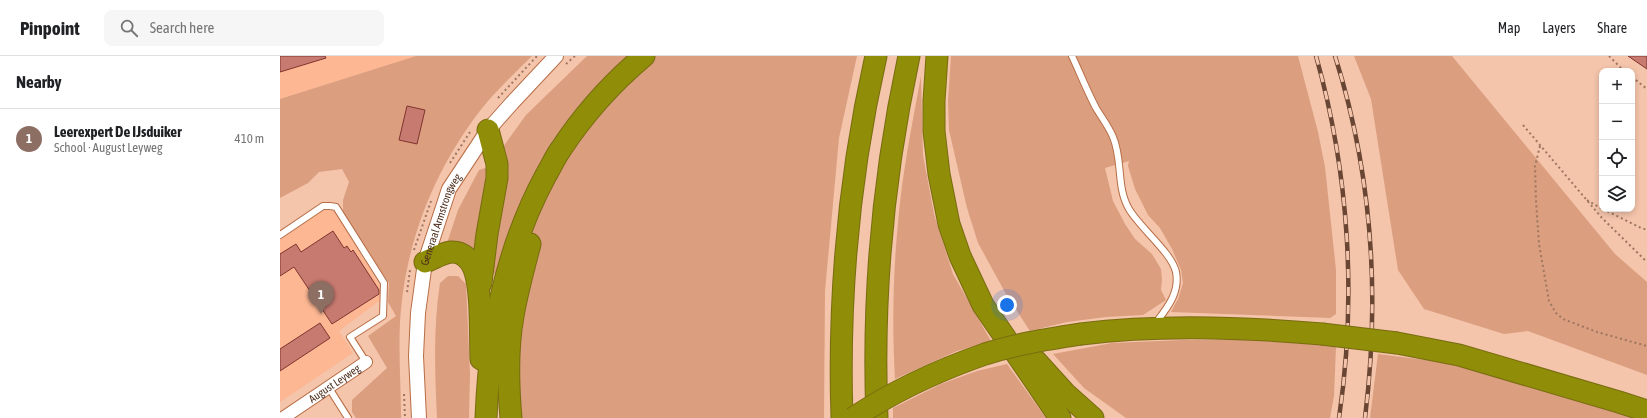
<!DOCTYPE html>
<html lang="en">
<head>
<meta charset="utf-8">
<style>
	body { margin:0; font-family:"Asap Condensed",sans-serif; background:#f6f6f6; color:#202124 }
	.controls { position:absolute; right:12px; top:12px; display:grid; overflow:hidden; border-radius:8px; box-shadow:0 2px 6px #0003 }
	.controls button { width:36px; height:36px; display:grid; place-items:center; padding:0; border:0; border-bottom:1px solid #e0e0e0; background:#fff; color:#202124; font:20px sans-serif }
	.you { position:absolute; left:727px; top:249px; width:14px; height:14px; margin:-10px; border:3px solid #fff; border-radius:50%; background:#1a73e8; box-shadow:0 0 0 6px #1a73e833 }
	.badge { display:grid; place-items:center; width:26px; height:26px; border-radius:50%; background:#db2777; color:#fff; font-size:13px; font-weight:700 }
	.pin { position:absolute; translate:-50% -33px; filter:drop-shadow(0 1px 2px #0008) }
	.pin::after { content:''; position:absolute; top:21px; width:14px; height:12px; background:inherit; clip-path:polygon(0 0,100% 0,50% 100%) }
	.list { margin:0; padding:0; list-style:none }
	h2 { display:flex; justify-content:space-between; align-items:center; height:52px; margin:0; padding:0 16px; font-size:17px }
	h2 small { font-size:13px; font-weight:400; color:#757577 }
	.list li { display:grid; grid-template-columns:26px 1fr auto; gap:12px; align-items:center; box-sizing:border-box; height:60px; padding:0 16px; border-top:1px solid #e0e0e0 }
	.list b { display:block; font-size:15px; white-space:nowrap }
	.list p { margin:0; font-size:13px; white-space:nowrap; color:#757577 }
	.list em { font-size:13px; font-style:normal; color:#757577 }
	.icon { flex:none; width:22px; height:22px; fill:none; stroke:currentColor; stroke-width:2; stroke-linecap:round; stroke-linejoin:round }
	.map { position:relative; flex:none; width:1367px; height:362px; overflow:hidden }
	header { display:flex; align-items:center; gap:24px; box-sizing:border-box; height:56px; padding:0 20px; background:#fff; border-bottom:1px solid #e0e0e0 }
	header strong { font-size:19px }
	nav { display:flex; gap:22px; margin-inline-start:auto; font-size:14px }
	.search { width:280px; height:36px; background:#f6f6f6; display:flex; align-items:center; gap:10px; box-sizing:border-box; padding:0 14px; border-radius:8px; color:#757577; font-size:15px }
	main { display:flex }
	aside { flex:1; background:#fff }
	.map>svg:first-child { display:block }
</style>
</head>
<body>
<header>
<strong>Pinpoint</strong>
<div class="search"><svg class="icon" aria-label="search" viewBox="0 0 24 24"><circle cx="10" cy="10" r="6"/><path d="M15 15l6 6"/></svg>Search here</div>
<nav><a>Map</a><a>Layers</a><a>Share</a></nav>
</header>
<main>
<aside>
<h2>Nearby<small></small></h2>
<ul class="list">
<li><span class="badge" style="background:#8d6e63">1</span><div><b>Leerexpert De IJsduiker</b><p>School · August Leyweg</p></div><em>410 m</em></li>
</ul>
</aside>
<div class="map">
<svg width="1367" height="362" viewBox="0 0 1367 362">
	<rect width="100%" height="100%" fill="#f4c4ab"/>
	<g fill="#fdb793">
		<path d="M0,0H136L0,43Z"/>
		<path d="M43,154L55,155L106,240L59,275L73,297L0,346V184Z"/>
	</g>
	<g fill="#db9e7f">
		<path d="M136,0H252C233,19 212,38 196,60C156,114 130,177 122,244C117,283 121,323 121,362H76L72,356V344L107,312L88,280L116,260L108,246L109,227L63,157V144L69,126L62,113L39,116L28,127L0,142V43Z"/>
		<path d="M307,0H577L559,82L545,235L544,362H237L234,346L242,248L210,213L223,91L246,59Z"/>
		<path d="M671,0H1018L1038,76L1045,111L1056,214V258L1050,262L891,256L898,243L903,227L901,214L892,193L880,172L868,159L855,133L848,110L849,105L825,112L833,145L845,168L855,183L872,198L881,213L882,224L881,234L886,244L863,259L826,261L787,266L750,275L726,238L698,187L687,152L669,74L668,45Z"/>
		<path d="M1074,0H1172L1335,198L1367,226V319L1248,275L1224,278L1144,253L1118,214L1091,43Z"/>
		<path d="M641,20L643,99L654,158L673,218L711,285L677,295L615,323C612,271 613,219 618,167C622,118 632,69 641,20Z"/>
		<path d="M205,112L207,115L209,123L196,196L167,187L178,154L199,114Z"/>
		<path d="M168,220H178L186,228L190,318L189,362H157C155,316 153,273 160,227Z"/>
		<path d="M903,284H983L1056,290L1054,340L1050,362H846L804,332L773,298L832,287Z"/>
		<path d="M1098,298L1185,309L1357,362H1090Z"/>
		<path d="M727,308L766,362H613V352L661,328L697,315Z"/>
	</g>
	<g fill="#c77a70" stroke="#81342d">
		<path d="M0,0H45L46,2L0,16Z"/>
		<path d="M1348,0H1367V13Z"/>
		<path d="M127,50L145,54L137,88L119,84Z"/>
		<path d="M53,175L64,192L67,190L71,196L73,194L99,234V238L52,268L14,211L0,220V198L16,188L21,196Z"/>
		<path d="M40,267L50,282L0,315V293Z"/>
	</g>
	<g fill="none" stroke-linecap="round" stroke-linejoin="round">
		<defs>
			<g id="service">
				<path d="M792,0C800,17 807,35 816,52C822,62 829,71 833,81C843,104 836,131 849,153C860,172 892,197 896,216C900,237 887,252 875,268"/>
				<path d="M0,179L43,150H50L56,151L104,227L103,260L70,281L86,306"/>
				<path d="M49,332L68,362"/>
			</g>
			<g id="minor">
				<path id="s1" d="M3,362L86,306"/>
			</g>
			<g id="tertiary">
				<path id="s2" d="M139,362L136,300L138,257L145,206L169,133L208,74L232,47L276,0"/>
			</g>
			<g id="motorway">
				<path d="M657,0L654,45V75L659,118L669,168L680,200L703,249L780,362"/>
				<path d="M145,206C153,203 162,197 171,196C182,195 191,204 194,213C202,234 200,279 201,303"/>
				<path d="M201,227L207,178L217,122V108L208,74"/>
				<path d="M801,278C881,268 962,271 1042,278"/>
				<path d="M1117,287L1179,299L1339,346L1367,355"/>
				<path d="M756,305L785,337L813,362"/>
				<path d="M206,362C209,278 226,193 266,119C271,111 275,101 281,93C304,58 332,27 364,0"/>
				<path d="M231,362C228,328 227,293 233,260C237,236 244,211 250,188"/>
				<path d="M562,362C558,240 569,119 596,0"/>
				<path d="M597,362C592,240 603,120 629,0"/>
			</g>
		</defs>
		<use href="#service" stroke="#b76e46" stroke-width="8"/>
		<use href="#minor" stroke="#b76e46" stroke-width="14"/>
		<use href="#tertiary" stroke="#b76e46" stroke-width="16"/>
		<use href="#motorway" stroke="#796c10" stroke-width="23"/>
		<g stroke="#9d7661" stroke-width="2" stroke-dasharray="2 3" stroke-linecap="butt">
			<path d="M1329,0L1344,15"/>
			<path d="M286,8L295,0"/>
			<path d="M1352,21L1367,33"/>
			<path d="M218,42L257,0"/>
			<path d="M1243,69L1322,162L1367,206"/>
			<path d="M1260,90L1255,110L1256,145L1259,188L1269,245L1276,257L1283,263L1317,276L1367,290"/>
			<path d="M170,107L190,76"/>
			<path d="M1307,144L1322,153"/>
			<path d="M1323,153L1359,171L1367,174"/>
			<path d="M134,194L151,145"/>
			<path d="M127,236L130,214"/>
			<path d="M124,338L125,362"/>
		</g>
		<use href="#service" stroke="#fff" stroke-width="6"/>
		<use href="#minor" stroke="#fff" stroke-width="12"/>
		<use href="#tertiary" stroke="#fff" stroke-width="14"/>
		<use href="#motorway" stroke="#908d08" stroke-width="21"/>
		<defs>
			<g id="rail">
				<path d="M1036,0C1069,117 1077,241 1059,362"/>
				<path d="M1055,0C1092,117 1100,241 1085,362"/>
			</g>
		</defs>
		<use href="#rail" stroke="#684633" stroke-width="4.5"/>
		<use href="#rail" stroke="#f4c4ab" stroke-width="3" stroke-dasharray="9" stroke-linecap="butt"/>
		<defs>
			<g id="motorway-bridge">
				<path d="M1042,278L1117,287"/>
				<path d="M573,362C614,335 659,314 705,298C736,288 769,283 801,278"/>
			</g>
		</defs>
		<use href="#motorway-bridge" stroke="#796c10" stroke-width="23" stroke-linecap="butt"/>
		<use href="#motorway-bridge" stroke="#908d08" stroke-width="21"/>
	</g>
	<g text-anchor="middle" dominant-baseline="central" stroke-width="3" stroke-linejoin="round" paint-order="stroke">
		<g font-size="11" fill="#4f2f1e" stroke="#f4c4ab">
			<text stroke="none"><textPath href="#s2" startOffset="202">Generaal Armstrongweg</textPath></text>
			<text stroke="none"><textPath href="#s1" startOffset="62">August Leyweg</textPath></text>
		</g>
	</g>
</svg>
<div class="controls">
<button>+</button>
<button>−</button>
<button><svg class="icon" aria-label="locate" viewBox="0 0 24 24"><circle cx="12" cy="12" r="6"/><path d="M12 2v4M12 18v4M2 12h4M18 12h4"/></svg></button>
<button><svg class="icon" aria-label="layers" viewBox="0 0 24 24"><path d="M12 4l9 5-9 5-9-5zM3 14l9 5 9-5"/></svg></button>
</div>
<div class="you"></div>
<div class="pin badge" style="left:41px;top:258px;background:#8d6e63">1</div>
</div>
</main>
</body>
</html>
